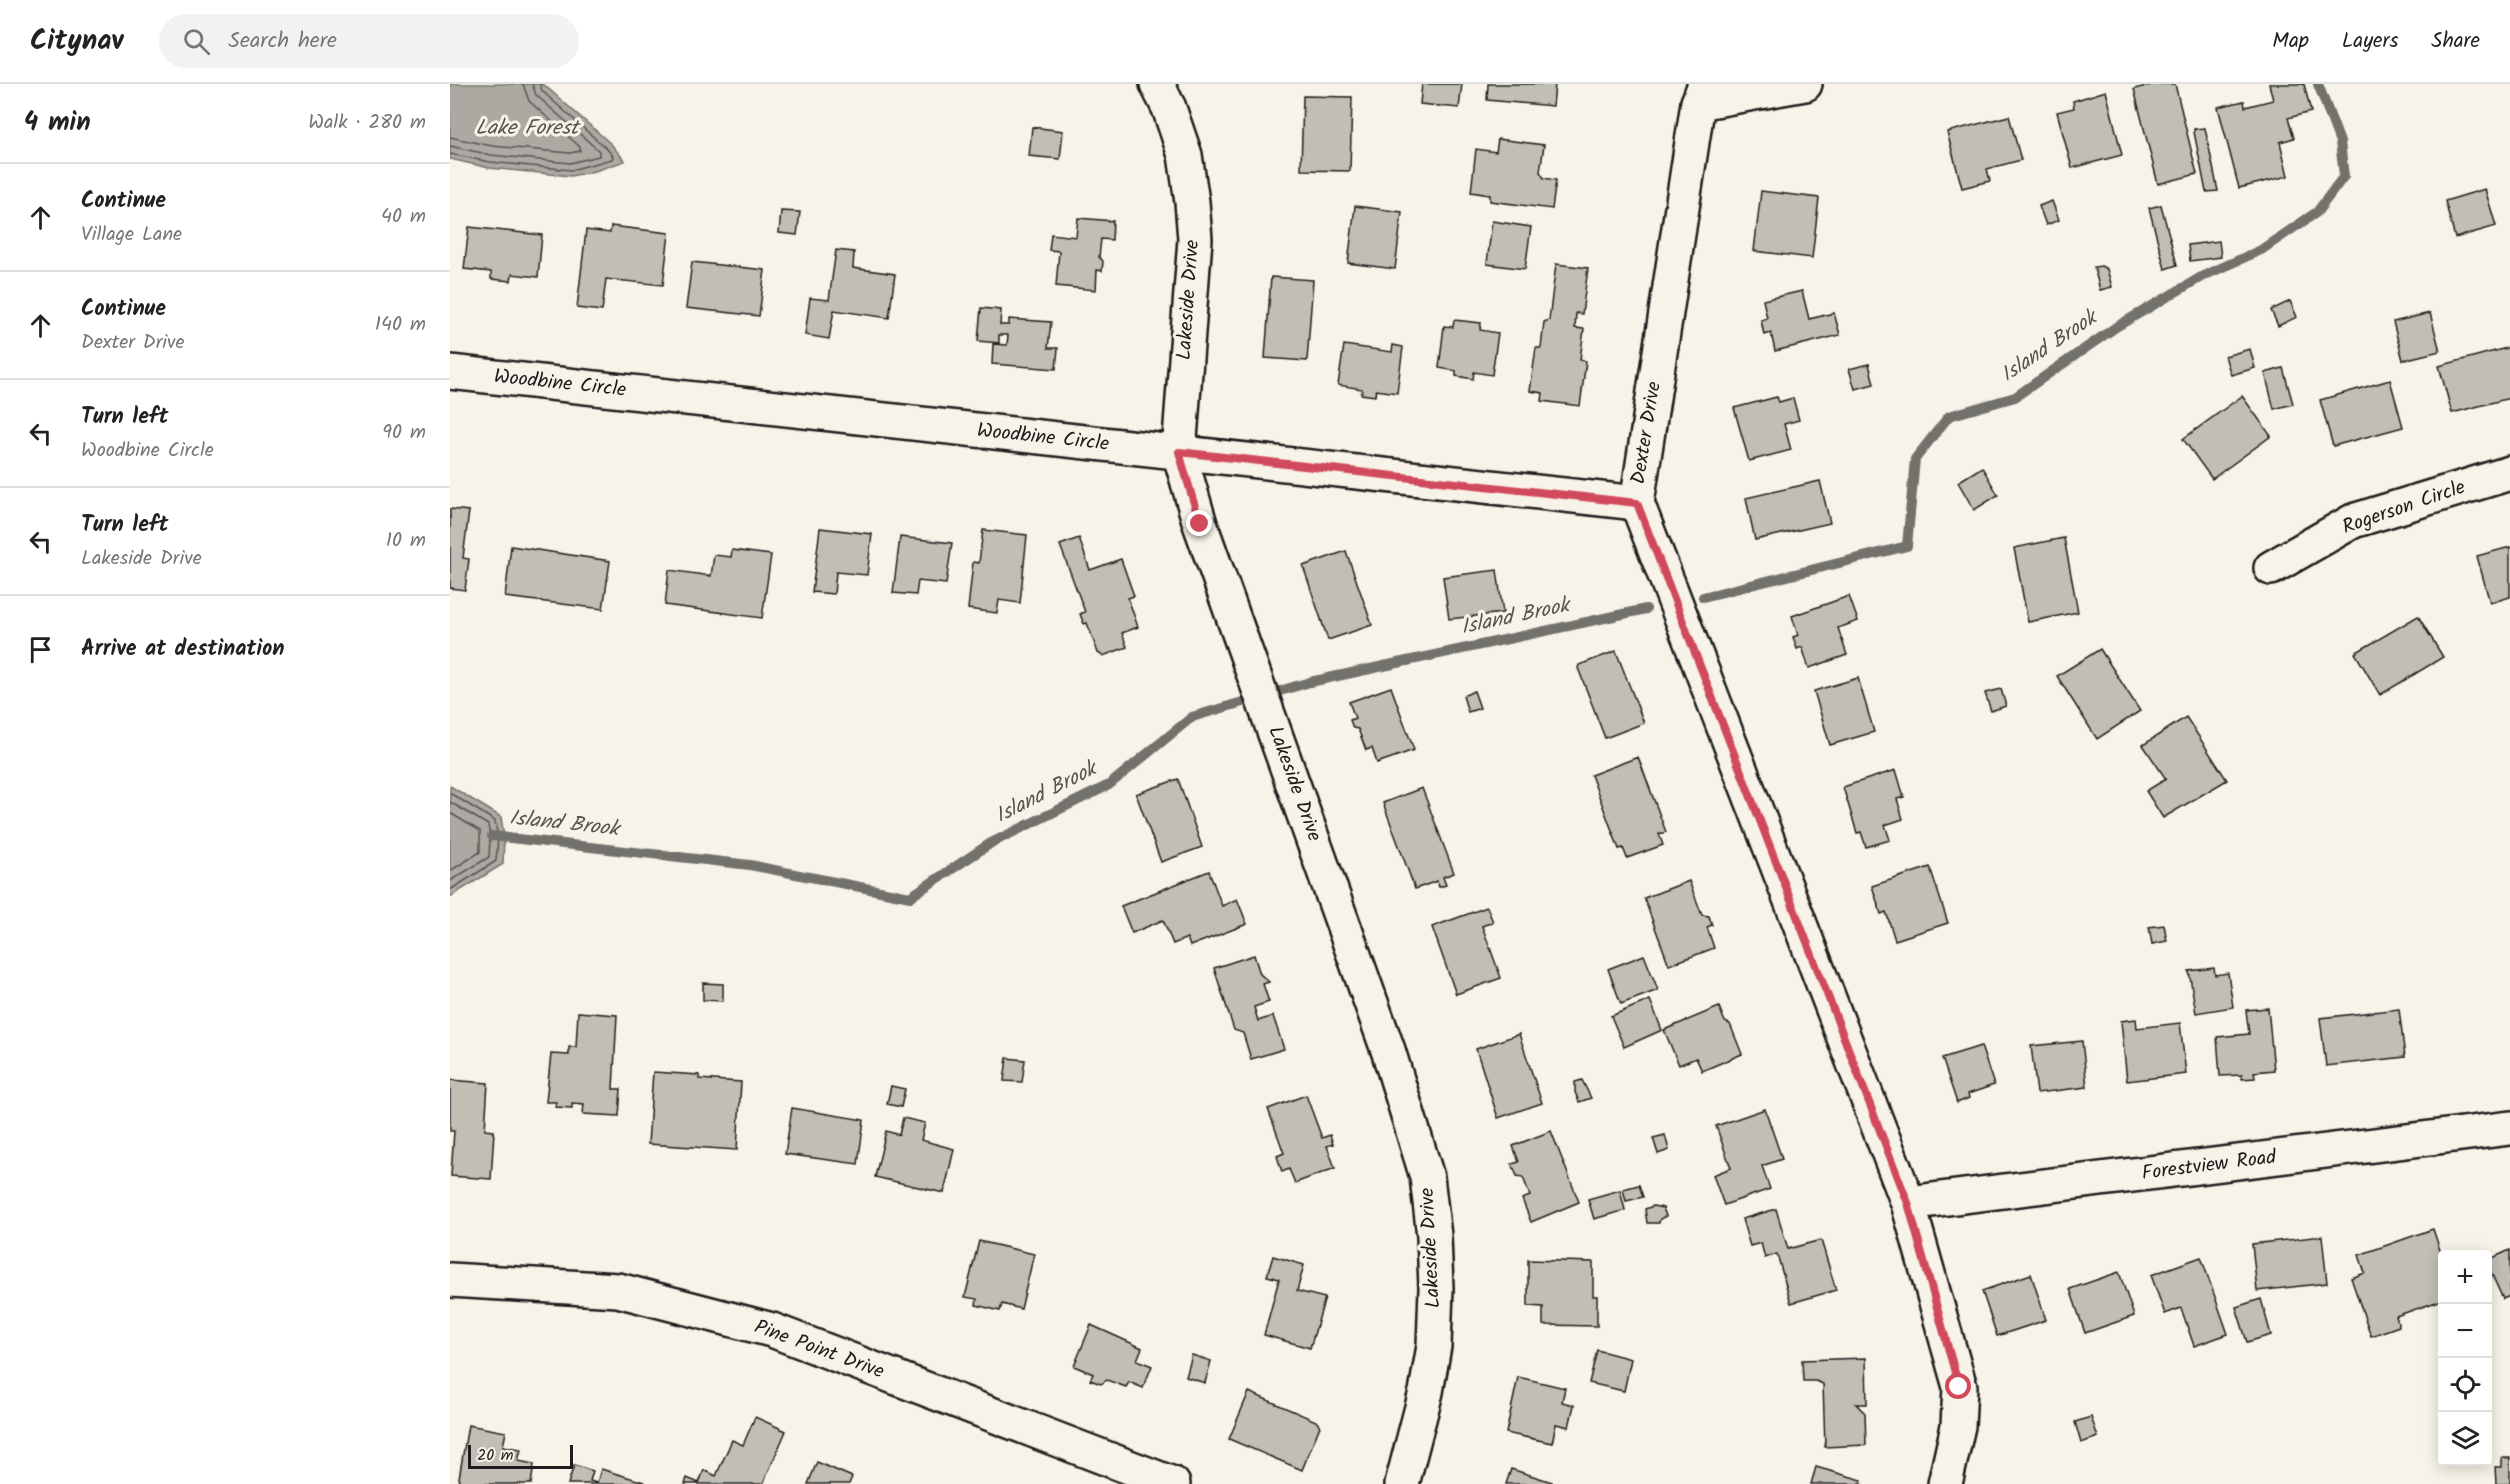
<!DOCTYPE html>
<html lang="en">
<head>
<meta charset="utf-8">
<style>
	body { margin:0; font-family:Kalam,sans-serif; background:#f2f2f2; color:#222 }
	.controls { position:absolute; right:18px; bottom:18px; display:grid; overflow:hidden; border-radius:6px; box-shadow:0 3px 15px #0003 }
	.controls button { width:54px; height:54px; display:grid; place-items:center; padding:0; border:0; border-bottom:2px solid #e0e0e0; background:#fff; color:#222; font:30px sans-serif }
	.scale { position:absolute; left:18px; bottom:15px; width:105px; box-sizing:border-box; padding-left:6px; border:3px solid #1c1c1c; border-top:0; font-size:16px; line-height:21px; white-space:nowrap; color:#1c1c1c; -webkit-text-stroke:4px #f7f3e8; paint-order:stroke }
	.stop { position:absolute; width:18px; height:18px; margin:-14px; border:4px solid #d1495b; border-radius:50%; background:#fff }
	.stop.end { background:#d1495b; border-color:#fff; box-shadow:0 2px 6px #0008 }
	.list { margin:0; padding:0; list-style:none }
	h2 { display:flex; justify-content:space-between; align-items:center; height:78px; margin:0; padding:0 24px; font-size:26px }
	h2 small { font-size:20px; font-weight:400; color:#767676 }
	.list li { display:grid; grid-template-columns:39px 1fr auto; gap:18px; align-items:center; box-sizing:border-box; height:108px; padding:0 24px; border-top:2px solid #e0e0e0 }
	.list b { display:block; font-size:22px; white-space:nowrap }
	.list p { margin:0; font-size:20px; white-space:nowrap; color:#767676 }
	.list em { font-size:20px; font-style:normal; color:#767676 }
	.icon { flex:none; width:33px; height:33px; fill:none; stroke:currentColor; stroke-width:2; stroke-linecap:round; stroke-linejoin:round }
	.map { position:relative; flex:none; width:2060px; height:1400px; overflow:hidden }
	header { display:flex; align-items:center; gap:36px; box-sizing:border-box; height:84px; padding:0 30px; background:#fff; border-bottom:2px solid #e0e0e0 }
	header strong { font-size:28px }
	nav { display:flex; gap:33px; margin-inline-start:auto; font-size:21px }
	.search { width:420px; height:54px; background:#f2f2f2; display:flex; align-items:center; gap:15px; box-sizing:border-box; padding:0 21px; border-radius:33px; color:#767676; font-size:22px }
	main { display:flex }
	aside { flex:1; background:#fff }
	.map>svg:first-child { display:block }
</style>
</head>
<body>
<header>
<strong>Citynav</strong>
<div class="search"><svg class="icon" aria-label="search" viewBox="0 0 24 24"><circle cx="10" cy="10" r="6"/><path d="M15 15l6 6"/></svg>Search here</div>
<nav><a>Map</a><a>Layers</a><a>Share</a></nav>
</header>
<main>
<aside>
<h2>4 min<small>Walk · 280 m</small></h2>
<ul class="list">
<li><svg class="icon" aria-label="ahead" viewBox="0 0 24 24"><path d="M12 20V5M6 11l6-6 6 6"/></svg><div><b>Continue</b><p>Village Lane</p></div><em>40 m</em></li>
<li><svg class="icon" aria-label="ahead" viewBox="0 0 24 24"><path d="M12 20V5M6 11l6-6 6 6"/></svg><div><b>Continue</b><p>Dexter Drive</p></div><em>140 m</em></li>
<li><svg class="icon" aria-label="left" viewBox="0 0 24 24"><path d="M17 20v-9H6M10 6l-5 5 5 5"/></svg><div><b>Turn left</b><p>Woodbine Circle</p></div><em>90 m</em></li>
<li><svg class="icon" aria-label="left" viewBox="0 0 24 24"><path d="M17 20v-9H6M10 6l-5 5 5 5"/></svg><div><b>Turn left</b><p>Lakeside Drive</p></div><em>10 m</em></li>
<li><svg class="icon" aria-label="arrive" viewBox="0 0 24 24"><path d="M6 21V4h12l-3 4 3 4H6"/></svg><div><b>Arrive at destination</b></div></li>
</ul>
</aside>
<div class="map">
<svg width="2060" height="1400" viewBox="0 0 2060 1400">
	<rect width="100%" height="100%" fill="#f7f3e8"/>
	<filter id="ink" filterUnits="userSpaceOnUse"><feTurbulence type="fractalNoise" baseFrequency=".0167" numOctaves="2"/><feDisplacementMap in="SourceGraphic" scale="12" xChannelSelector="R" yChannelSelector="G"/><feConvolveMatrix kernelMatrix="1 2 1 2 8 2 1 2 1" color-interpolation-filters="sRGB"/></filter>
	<g filter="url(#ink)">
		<g fill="#aca9a2" stroke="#72716c" stroke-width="1.5">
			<path d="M0,0H93L161,60L175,77L145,87L121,92L39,84L0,75Z"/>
			<path d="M0,702L51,733L54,753L53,780L0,813Z"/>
		</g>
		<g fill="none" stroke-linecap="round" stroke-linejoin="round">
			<g stroke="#565452" stroke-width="1.5">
				<path d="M0,53L42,62L120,69L130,67V63L79,17L73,0"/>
				<path d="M0,62L41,71L120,79L149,72V67L86,11L82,0"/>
				<path d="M0,70L40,78L121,86L162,75L163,72L157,65L92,7L90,0"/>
				<path d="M0,709L45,737L48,754L46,777L0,806"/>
				<path d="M0,718L38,741L40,754L39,773L0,797"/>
				<path d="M0,729L30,747V768L0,787"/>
			</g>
			<g stroke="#72716c" stroke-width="10">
				<path d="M1253,513L1457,462L1465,375L1499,332L1565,313L1666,243L1753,192L1811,166L1867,128L1894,92L1890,58L1868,0"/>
				<path d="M42,752L300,781L460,813L541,759L659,701L742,633L860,598L1196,525"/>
			</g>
		</g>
		<g fill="#c0beb5" stroke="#1c1c1c" stroke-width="1.5">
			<path d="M972,0H1012L1009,24L970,20Z"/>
			<path d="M1038,0H1105L1103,22L1037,16Z"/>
			<path d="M1705,0H1725L1747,90L1708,100L1684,5Z"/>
			<path d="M1819,0H1854L1861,28L1838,34L1844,54L1830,58L1838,92L1789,104L1768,23L1794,17L1795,23L1823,16Z"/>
			<path d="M1656,7L1672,71L1622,84L1607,28L1624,24L1623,17Z"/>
			<path d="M853,12L902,13L900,87L851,86Z"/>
			<path d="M1559,32L1571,76L1537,85L1540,97L1512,104L1497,48Z"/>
			<path d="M582,43L613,47L610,75L579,72Z"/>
			<path d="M1755,44L1768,107L1756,108L1744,48V45Z"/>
			<path d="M1048,55L1094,61L1090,88L1094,94L1106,96L1102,125L1040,117V111L1021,108L1026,65L1046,68Z"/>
			<path d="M2035,105L2046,142L2005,154L1995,117Z"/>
			<path d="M1311,107L1369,114L1362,174L1304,167Z"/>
			<path d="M1602,117L1609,136L1596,141L1589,122Z"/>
			<path d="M1711,121L1727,181L1715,185L1699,124Z"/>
			<path d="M905,122L952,128L945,185L898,179Z"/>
			<path d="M331,127L350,128L347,151L329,149Z"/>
			<path d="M628,134L663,137L662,156L651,155L649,173L653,177L652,187L647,186L646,206L606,202L609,167L599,166L601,150L626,153Z"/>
			<path d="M1042,137L1081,143L1075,185L1037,180Z"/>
			<path d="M161,142L219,149L213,201L156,195L152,227L127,224L136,146L160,149Z"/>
			<path d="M19,143L92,151L88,193L62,190L61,197L41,195V188L14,185Z"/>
			<path d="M1769,157L1771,173L1740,177L1738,161Z"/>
			<path d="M386,166L404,168L403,184L445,190L439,234L384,226L379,255L355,251L360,214L379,216Z"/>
			<path d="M242,178L315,186L309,232L236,224Z"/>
			<path d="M1106,180L1138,184L1132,230L1126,229L1125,244L1134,245L1130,276L1136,277L1130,322L1092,317L1093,309L1080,307L1086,264H1091L1094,238L1099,236Z"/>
			<path d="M1651,182L1657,185L1662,203L1650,206L1644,183Z"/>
			<path d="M821,193L863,196L857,277L815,274Z"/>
			<path d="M1352,207L1359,235L1384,229L1390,251L1325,267L1321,249L1314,251L1311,236L1317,234L1313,216Z"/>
			<path d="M1840,217L1847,233L1828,242L1821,226Z"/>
			<path d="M531,224L551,226L550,241H559V235L601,238L598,264H608L606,285L542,280L543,260L557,261L558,251H549V259L528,257Z"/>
			<path d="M1980,229L1990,267L1953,276L1943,238Z"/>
			<path d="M1004,236L1031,239L1030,246L1048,249L1042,291L1024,288L1023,295L1006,292V287L989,284L994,242L1003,243Z"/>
			<path d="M894,261L942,268L943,261L953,263L947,309L926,306L925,312L911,310L912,305L888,301Z"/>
			<path d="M2060,263V314L2002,329L1989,282Z"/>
			<path d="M1800,265L1805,284L1781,291L1775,272Z"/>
			<path d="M1419,280L1424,300L1405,305L1399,285Z"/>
			<path d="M1833,284L1843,320L1824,325L1815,289Z"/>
			<path d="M1940,296L1953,343L1883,362L1870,316Z"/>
			<path d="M1792,312L1821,352L1762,395L1733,355Z"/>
			<path d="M1327,313L1329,318L1343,314L1349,336L1334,340L1341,366L1299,377L1284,324Z"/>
			<path d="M1532,383L1548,411L1524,426L1508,398Z"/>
			<path d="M1370,397L1380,439L1305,456L1296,414Z"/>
			<path d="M0,425L19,427L13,474L19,475L15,506L0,504Z"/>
			<path d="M370,444L422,450L417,491L386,488L384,510L362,508Z"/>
			<path d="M533,446L577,451L570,519L549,516L547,529L518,525L523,478L529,479Z"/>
			<path d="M450,453L502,459L496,500L468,497L466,511L443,509Z"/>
			<path d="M629,454L640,486L671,475L684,512L678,514L688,543L672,549L677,563L653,572L648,569L637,539L634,540L630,530L635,528L610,461Z"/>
			<path d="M1614,454L1628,528L1578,538L1564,464Z"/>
			<path d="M61,462L160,477L153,525L55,513Z"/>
			<path d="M2060,463V513L2040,519L2027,472Z"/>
			<path d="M282,466L321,471L312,534L215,521L219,486L261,492L264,471L281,473Z"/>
			<path d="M896,467L922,541L878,556L853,482Z"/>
			<path d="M1047,486L1053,529L999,535L993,493Z"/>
			<path d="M1399,512L1408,537L1388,544L1397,571L1359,584L1352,563L1347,565L1343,553L1348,551L1342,532Z"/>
			<path d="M1968,532L1993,573L1930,611L1905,569Z"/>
			<path d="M1650,565L1690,627L1647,655L1607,592Z"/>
			<path d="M1166,567L1194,639L1155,654L1128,584L1129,581Z"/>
			<path d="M1408,594L1424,648L1380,661L1364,607Z"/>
			<path d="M941,603L964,666L927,679L922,664L916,666L908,645L903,644L900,636L905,634L899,618Z"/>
			<path d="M1551,605L1556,622L1541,627L1535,609Z"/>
			<path d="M1024,607L1030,624L1018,628L1013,612Z"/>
			<path d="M1736,633L1777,696L1713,734L1696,707L1716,695L1693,661Z"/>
			<path d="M1188,673L1216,748L1209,750L1213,761L1177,774L1173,764L1169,765L1141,691Z"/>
			<path d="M1446,686L1454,713L1447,715L1453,735L1435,741L1440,756L1416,763L1411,748L1407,749L1393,703Z"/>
			<path d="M728,695L752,763L711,778L686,710Z"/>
			<path d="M972,704L1004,789L993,793L996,801L989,803L987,797L965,805L933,719Z"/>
			<path d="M1480,783L1498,839L1445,856L1436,828L1431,830L1422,802Z"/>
			<path d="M759,787L772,822L787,815L797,840L740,862L737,854L723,860L713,836L682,849L671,822Z"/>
			<path d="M1239,797L1252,831L1259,832L1262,841L1257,843L1264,864L1219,881L1194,814Z"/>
			<path d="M1037,823L1043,838L1032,842L1051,894L1006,910L982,843Z"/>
			<path d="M1714,841L1717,857L1702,860L1699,843Z"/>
			<path d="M804,871L810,890L819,898L813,900L819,918L804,923L808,937L823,932L834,965L801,975L793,949L784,946L764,884Z"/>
			<path d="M1194,871L1208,906L1171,920L1158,885Z"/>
			<path d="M1764,884L1765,891L1778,889L1783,923L1746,929L1739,887Z"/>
			<path d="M253,899L273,900V917L253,916Z"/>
			<path d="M1200,916L1212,946L1174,963L1161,932Z"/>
			<path d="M1269,923L1275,938L1280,940L1292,970L1252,987L1246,974L1229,981L1214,946Z"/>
			<path d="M1818,924L1824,986L1804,988L1805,994L1792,995V991L1770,992L1767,953L1799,950L1796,926Z"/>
			<path d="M1949,925L1955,973L1876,982L1870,934Z"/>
			<path d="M128,928L167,931L163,1005H171L169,1032L133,1030L134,1020L122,1019V1024L105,1023L106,1018H96L101,970L119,971V963H126Z"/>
			<path d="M1686,935L1687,944L1730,939L1736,990L1677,997L1671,937Z"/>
			<path d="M1069,950L1092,1019L1048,1034L1026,965Z"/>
			<path d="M1632,957L1637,1003L1587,1009L1581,962Z"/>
			<path d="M1531,962L1544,1001L1518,1010L1519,1014L1507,1019L1492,974Z"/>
			<path d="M557,974L575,976L572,998L554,997Z"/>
			<path d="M203,988L249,991V995L291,998L287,1066L198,1060Z"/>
			<path d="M0,996L38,999L35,1046L44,1047L41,1095L1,1092L4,1047H0Z"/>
			<path d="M1132,996L1141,1014L1129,1018L1125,1008V998Z"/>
			<path d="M441,1002L455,1005L451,1023L437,1020Z"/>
			<path d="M856,1011L872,1054L880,1051L883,1060L877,1062L885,1084L845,1099L839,1085L832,1088L827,1072L834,1069L818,1025Z"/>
			<path d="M342,1024L414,1036L408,1080L335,1070Z"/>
			<path d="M1315,1025L1332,1075L1312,1082L1320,1105L1274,1121L1263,1091L1281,1084L1266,1042Z"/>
			<path d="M453,1034L475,1039L471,1056L504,1065L494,1109L425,1093L436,1047L449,1051Z"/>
			<path d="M1101,1047L1129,1118L1081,1138L1072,1115L1080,1112L1073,1093L1067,1092L1062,1080L1069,1078L1063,1062Z"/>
			<path d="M1215,1051L1219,1066L1208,1070L1203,1054Z"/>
			<path d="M1189,1101L1193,1113L1176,1117L1173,1105Z"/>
			<path d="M1170,1106L1175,1126L1144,1135L1138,1115Z"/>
			<path d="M1203,1122L1213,1124L1216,1132L1210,1135L1209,1139H1197L1195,1125Z"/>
			<path d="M1326,1125L1338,1165L1371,1156L1386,1206L1341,1219L1327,1170L1315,1174L1311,1159L1300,1162L1292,1135Z"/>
			<path d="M1983,1145L1992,1172V1216L1946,1232L1949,1242L1921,1252L1901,1194L1915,1189L1909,1171Z"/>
			<path d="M1872,1152L1877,1199L1807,1207L1802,1160Z"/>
			<path d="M529,1157L584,1170L571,1225L552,1220L550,1227L526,1221L527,1215L515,1213Z"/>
			<path d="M2060,1166V1212L2053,1215L2038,1182V1176Z"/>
			<path d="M823,1172L854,1181L847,1207L875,1214L860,1264L814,1251L829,1195L817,1192Z"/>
			<path d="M1751,1173L1778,1250L1744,1262L1731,1224L1715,1230L1701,1191Z"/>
			<path d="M1078,1176L1143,1178V1212H1147V1242L1093,1241V1223L1078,1222Z"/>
			<path d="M1669,1188L1684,1232L1635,1249L1620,1205Z"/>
			<path d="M1581,1190L1596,1236L1547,1252L1532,1207Z"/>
			<path d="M1811,1215L1821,1251L1797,1258L1786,1223Z"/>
			<path d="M641,1241L692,1264L687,1276L702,1282L693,1304L679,1298L676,1303L657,1296L651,1300L640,1296L643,1290L624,1282Z"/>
			<path d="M1147,1266L1181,1275L1174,1307L1139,1299Z"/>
			<path d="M742,1271L761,1277L755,1299L736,1293Z"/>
			<path d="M1416,1274L1417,1320H1406L1415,1329L1416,1361L1375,1363L1373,1300L1366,1297H1353L1352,1276Z"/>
			<path d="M1068,1293L1115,1304L1112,1318L1124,1321L1119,1343L1106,1340L1102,1359L1056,1349Z"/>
			<path d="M799,1308L866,1337L870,1342L852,1386L779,1355Z"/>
			<path d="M305,1333L336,1347L313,1400H235L237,1394L249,1399L254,1386L266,1392L282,1356L293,1361Z"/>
			<path d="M1641,1333L1648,1353L1631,1359L1625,1338Z"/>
			<path d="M18,1341L56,1348L53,1362L71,1365L68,1377L84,1380L81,1400H8Z"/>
			<path d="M2052,1374H2060V1400H2046L2045,1383H2052Z"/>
			<path d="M367,1378L402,1393L399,1400H358Z"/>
			<path d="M124,1381L143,1387L140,1397L147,1399L151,1385L194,1398V1400H118Z"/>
			<path d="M1366,1383L1412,1396L1411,1400H1361Z"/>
			<path d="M1061,1385L1102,1398L1101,1400H1056Z"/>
		</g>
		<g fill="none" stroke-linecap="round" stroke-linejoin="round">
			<defs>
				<g id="minor">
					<path d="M707,0L719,24L735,71L742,118L745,155L729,368L750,440L938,966L977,1093L984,1152L986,1204L984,1262L976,1308L952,1400"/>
					<path d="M1255,0L1248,19L1187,419L1458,1119L1510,1303L1508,1342L1495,1400"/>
					<path d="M1248,19L1355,0"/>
					<path d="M0,288L1187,419"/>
					<path d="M1821,484L1903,437L2060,389"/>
					<path d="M1458,1119L2060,1044"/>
					<path d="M0,1196L168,1206L322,1246L723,1400"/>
				</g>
			</defs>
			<use href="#minor" stroke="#1c1c1c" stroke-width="38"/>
			<use href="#minor" stroke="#f7f3e8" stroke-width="33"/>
		</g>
	</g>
	<g fill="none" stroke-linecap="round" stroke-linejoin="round" filter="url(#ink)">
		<path stroke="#d1495b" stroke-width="8" d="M750,440L729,368L1187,419L1458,1119L1509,1303"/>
	</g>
	<g text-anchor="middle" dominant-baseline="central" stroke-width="6" stroke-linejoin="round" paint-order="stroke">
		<g font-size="20" fill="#1c1c1c" stroke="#f7f3e8">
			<text transform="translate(739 216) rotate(-86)">Lakeside Drive</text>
			<text transform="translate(110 300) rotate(6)">Woodbine Circle</text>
			<text transform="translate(1197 349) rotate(-81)">Dexter Drive</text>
			<text transform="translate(593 354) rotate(6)">Woodbine Circle</text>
			<text transform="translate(1954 424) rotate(-19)">Rogerson Circle</text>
			<text transform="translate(844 700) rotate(70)">Lakeside Drive</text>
			<text transform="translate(1759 1082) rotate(-7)">Forestview Road</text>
			<text transform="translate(981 1164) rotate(-93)">Lakeside Drive</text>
			<text transform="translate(369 1266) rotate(20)">Pine Point Drive</text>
		</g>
		<g font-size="21" font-style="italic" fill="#565452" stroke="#f7f3e8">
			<text x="77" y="44">Lake Forest</text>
			<text transform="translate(1599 263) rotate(-34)">Island Brook</text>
			<text transform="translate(1065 533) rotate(-12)">Island Brook</text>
			<text transform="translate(596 709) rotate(-27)">Island Brook</text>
			<text transform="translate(114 740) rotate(6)">Island Brook</text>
		</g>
	</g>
</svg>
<div class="controls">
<button>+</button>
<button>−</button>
<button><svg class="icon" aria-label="locate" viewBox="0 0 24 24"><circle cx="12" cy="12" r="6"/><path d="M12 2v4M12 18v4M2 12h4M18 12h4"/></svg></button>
<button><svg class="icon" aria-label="layers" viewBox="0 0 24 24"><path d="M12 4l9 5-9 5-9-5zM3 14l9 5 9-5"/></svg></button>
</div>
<div class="scale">20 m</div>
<div class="stop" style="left:1509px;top:1303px"></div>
<div class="stop end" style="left:750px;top:440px"></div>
</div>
</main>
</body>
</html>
